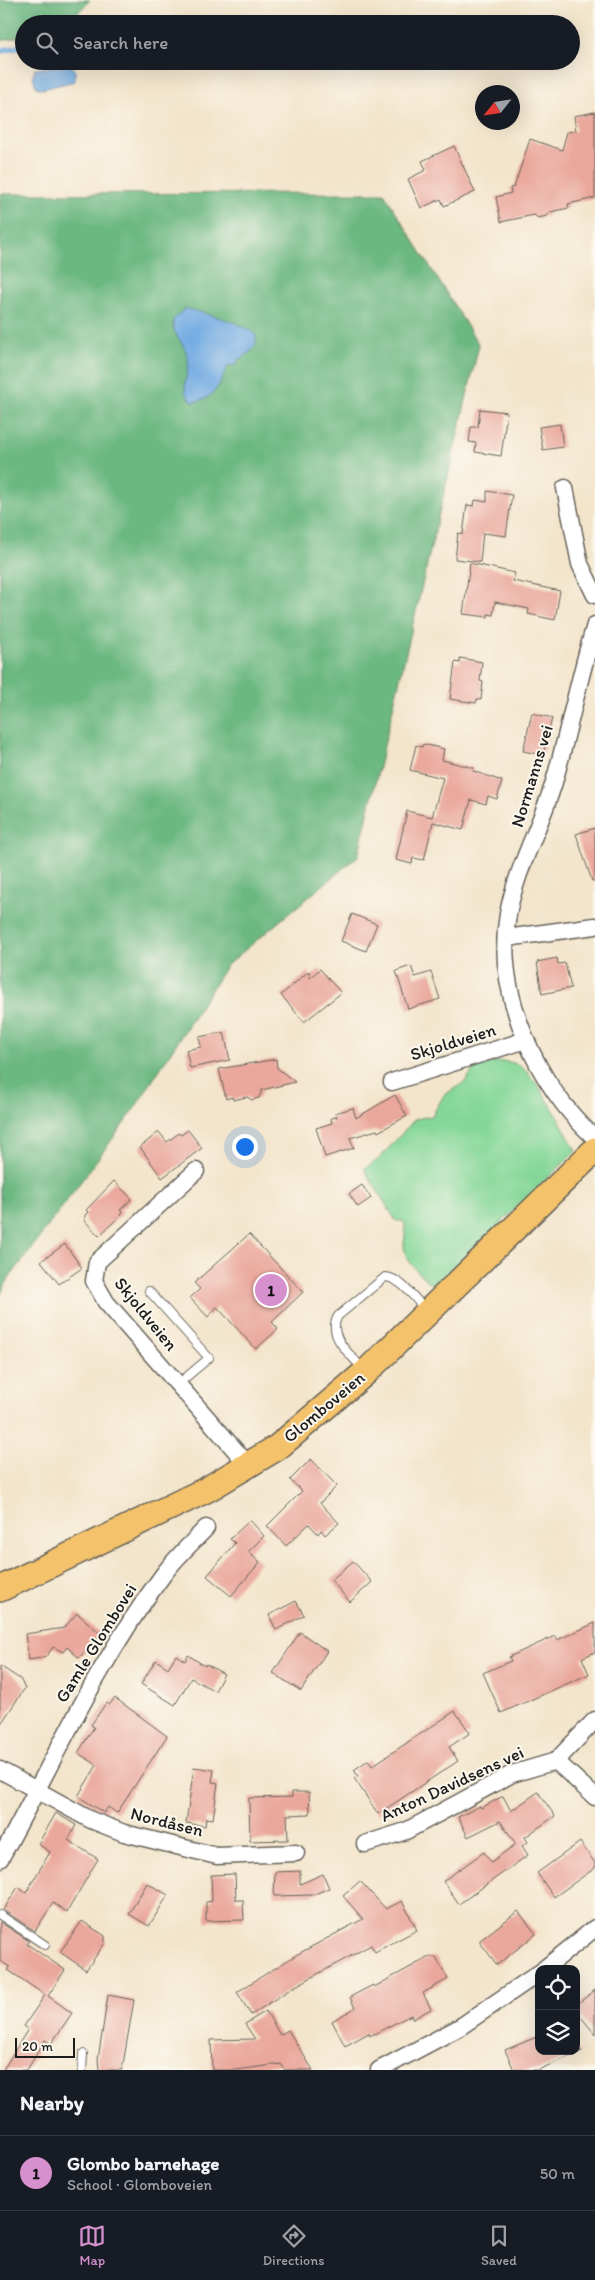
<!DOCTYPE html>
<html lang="en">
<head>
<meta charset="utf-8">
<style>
	body { margin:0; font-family:Itim,sans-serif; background:#242831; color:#f1f3f6 }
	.controls { position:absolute; right:15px; bottom:15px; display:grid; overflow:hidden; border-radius:10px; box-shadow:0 5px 20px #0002 }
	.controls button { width:45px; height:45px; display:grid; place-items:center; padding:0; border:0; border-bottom:1px solid #363941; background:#171b24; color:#f1f3f6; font:25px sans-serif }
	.compass { position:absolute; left:475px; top:85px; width:45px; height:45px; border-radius:50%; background:#171b24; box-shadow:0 5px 20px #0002; rotate:240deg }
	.scale { position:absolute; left:15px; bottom:12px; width:60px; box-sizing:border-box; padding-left:5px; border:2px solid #1c1c1c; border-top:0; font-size:14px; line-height:18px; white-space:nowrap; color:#1c1c1c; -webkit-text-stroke:4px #fbf7ec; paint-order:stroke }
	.you { position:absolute; left:244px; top:1146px; width:18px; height:18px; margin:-12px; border:4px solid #fff; border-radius:50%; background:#1a73e8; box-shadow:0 0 0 8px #1a73e833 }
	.badge { display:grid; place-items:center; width:32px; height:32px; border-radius:50%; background:#d690ce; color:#111; font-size:16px; font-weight:700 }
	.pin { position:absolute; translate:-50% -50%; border:2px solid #fff; box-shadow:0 1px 5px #0006 }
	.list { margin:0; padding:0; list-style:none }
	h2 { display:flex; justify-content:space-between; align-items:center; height:65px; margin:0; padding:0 20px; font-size:21px }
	h2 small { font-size:16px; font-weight:400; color:#9ea1a6 }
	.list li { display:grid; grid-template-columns:32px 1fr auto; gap:15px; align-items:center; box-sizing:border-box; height:75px; padding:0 20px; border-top:1px solid #363941 }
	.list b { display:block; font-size:19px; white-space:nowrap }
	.list p { margin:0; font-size:16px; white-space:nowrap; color:#9ea1a6 }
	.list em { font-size:16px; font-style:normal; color:#9ea1a6 }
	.icon { flex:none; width:28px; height:28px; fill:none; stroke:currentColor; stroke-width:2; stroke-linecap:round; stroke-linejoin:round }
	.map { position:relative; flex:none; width:595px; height:2070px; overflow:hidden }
	.search { position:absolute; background:#171b24; box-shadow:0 5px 20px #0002; left:15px; right:15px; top:15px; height:55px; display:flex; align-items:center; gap:12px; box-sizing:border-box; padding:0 18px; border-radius:28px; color:#9ea1a6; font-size:19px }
	.sheet { height:140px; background:#171b24 }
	nav { display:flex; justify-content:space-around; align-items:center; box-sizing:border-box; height:70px; border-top:1px solid #363941; background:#171b24; font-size:14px; color:#9ea1a6 }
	nav a { display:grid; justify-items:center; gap:2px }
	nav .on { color:#d690ce }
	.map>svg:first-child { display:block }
</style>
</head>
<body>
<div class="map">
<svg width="595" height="2070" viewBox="0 0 595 2070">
	<rect width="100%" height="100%" fill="#fbf7ec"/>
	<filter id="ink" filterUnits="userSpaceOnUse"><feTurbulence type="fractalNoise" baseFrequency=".02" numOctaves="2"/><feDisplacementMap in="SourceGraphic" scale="10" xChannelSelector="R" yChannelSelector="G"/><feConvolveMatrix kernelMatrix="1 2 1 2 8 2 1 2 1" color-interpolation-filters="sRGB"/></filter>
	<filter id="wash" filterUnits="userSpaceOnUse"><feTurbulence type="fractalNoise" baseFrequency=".0096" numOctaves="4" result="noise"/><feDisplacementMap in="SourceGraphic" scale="20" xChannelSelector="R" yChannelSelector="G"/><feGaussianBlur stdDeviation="1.12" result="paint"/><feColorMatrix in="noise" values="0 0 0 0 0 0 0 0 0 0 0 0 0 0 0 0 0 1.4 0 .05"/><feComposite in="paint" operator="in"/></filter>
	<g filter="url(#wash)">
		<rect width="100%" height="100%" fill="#f3e5cc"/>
		<path fill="#85d799" stroke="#507a5a" d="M493,1062C501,1062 510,1061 516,1064C536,1072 565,1131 576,1151L435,1286C423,1278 404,1261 404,1245C404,1236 408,1229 403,1221H396L364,1169L379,1159L415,1119L432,1116L444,1095L465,1082L475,1067Z"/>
		<g fill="#6cb881" stroke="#446a4e">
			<path d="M0,0H90L67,24H24V36L0,41Z"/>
			<path d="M384,193L479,345L358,856L227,965L131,1114L8,1280L0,1295V194Z"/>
		</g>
		<g fill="#73ace3" stroke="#486480">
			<path d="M68,65L75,69V81L42,89L36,87L33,76L35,69Z"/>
			<path d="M185,308C198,312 253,324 256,337C258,347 249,353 242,359L239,358L236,365L228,366C220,384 214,400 193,402C177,389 190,377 188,359C186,342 172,338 173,320Z"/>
		</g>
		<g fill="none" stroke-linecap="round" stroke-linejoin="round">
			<path stroke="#73ace3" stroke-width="6" d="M0,51L24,46"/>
		</g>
		<g id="blocks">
			<g fill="#eaa79c">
				<path d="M595,112V198L568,204L569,208L550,212L547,216L538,218L534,215L501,222L496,197L511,193L510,188L514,187L530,139L562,150L567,132L576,131L574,116Z"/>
				<path d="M454,146L475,192L444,206L441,199L421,208L408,179L426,170L422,161Z"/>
				<path d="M480,409L507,412L501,456L475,452L476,443L469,442L471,427H478Z"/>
				<path d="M560,424L563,447L543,450L539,427Z"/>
				<path d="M487,491L512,495L506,536L483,533L480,562L455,559L458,533L463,534L467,505L474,506L475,500L487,502Z"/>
				<path d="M470,563L515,573L513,581L560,591L555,620L528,614L529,609L495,602L493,615L488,614V617L463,614Z"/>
				<path d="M460,658L482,662L480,681L483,682L481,700L477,699L476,703L450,699L455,662L460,663Z"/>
				<path d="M532,713L552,718L543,755L523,751Z"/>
				<path d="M423,744L444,749L442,760L474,768L473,771L502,781L497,799L488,796L486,804L471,800L463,830L433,822L424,860L413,858L412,864L396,860L407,811L432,817L443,778L410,770L416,745L422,747Z"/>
				<path d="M595,828V881H592L576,834Z"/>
				<path d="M352,914L377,924L366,951L341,941Z"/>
				<path d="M557,958L558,964L565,963L571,988L542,994L537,962Z"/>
				<path d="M411,966L415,977L431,972L440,999L408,1009L396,971Z"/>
				<path d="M320,969L341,993L304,1022L281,995L309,971L310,978Z"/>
				<path d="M224,1032L230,1060L190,1068L186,1050L201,1047L199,1037Z"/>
				<path d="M276,1059L277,1068L295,1082L262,1090L259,1098L252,1100L247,1097L233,1100L232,1097L226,1099L219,1069Z"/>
				<path d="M395,1095L407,1116L378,1132L377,1130L350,1138L354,1148L325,1157L316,1128L332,1123L331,1118L337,1117L335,1113L353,1108L356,1118Z"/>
				<path d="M188,1130L202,1148L162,1178L140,1147L159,1132L167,1142L179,1133L181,1135Z"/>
				<path d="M114,1181L132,1199L120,1210L123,1213L99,1236L85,1221V1215L88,1212L86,1210Z"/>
				<path d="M362,1185L371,1198L358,1207L349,1194Z"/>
				<path d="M249,1234L303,1292L272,1322L278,1329L256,1349L217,1307L208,1317L190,1298L200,1289L194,1283Z"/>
				<path d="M65,1244L82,1268L59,1284L41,1261Z"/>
				<path d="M311,1459L337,1486L320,1503L339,1523L325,1535L321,1530L318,1534L309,1524L286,1546L267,1526L302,1491L290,1480Z"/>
				<path d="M250,1520L264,1536L248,1552L260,1562L231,1596L207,1576L235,1543L230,1539Z"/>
				<path d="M353,1561L372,1582L350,1602L331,1580Z"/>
				<path d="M296,1601L304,1615L276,1630L269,1615Z"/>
				<path d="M77,1613L101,1634L79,1658L67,1647L63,1652L53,1647L46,1657L29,1660L25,1634L64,1628Z"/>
				<path d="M595,1623V1652L582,1658L589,1674L501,1713L483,1673L511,1661L509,1657L555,1636L557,1640Z"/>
				<path d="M300,1632L327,1651L301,1691L273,1673Z"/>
				<path d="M176,1655L185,1661L188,1655L205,1666L206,1664L224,1674L215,1691L191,1678L175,1705L141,1684L156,1660L168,1668Z"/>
				<path d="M0,1666L20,1679L25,1688L0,1725Z"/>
				<path d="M115,1698L167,1736L117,1813L108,1807L104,1813L78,1796L97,1765L78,1753L94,1727L91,1725L106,1703L109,1705Z"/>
				<path d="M455,1711L470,1733L449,1747L458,1761L378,1814L354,1778L358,1776L354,1770L368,1760L372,1766Z"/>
				<path d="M194,1767L214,1770L212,1782L218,1783L213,1819L206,1818L205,1826L186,1823Z"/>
				<path d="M292,1792H309L310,1814L287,1815L288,1840L250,1841L249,1798L292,1797Z"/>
				<path d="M538,1792L555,1816L525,1837L528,1842L522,1846L528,1855L459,1904L443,1881L484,1852L491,1862L516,1844L500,1821L468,1837L458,1817L480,1806L481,1808L503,1796L511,1811Z"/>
				<path d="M56,1813L76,1825L68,1840L98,1859L67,1912L53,1903L35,1931L3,1910L18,1887L26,1893L50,1852L38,1844Z"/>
				<path d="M580,1842L595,1863V1868L554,1897L537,1873Z"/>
				<path d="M300,1871V1884L323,1874L329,1888L312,1895L274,1896L275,1872Z"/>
				<path d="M235,1874L236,1900H243L244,1920L206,1921V1902L212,1901L211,1875Z"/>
				<path d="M360,1881L386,1909L402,1901L417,1930L375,1952L371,1945L292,1988L251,2015L237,1992L296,1955L363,1919L343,1896Z"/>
				<path d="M147,1883L168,1895L149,1926L129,1914Z"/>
				<path d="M518,1911L536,1934L497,1965L479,1941Z"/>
				<path d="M82,1921L105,1936V1943L86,1970L60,1952Z"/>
				<path d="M0,1922L29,1941L27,1944L65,1970L48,1996L72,2013L51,2044L45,2040L27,2070H3L28,2029L24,2026L45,1995L8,1970L10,1967L0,1961Z"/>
				<path d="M429,1957H436L448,1979L423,1993L431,2009L413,2019L411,2015L370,2036L369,2033L345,2046L332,2021L355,2008L350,1997L373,1985L374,1987Z"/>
				<path d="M595,1990V2034L576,2011V2005Z"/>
				<path d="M108,1995L134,2000L122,2070H99L98,2059Z"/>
				<path d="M266,2011L280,2035L288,2030L313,2070H285L281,2064L236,2070H212L211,2040L255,2039L245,2024Z"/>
				<path d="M539,2036V2051H582L538,2070H514L505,2050Z"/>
			</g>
		</g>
	</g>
	<g filter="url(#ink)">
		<use href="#blocks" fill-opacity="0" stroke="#67625a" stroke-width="1"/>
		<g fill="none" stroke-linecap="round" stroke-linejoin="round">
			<defs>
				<g id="service">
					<path d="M149,1291L209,1358L178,1384"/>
					<path d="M363,1369C351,1355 326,1336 338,1316L385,1277C401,1278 414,1298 425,1309"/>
					<path d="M0,1915L45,1945"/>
					<path d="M82,2070L83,2054"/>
				</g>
				<g id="minor">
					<path d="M565,488L580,564L595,595"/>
					<path d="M595,625C579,677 569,730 554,782C541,826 516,869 508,914C494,993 537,1086 595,1138"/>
					<path d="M506,938L595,926"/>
					<path d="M392,1082L526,1040"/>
					<path d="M196,1171L97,1262L94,1281L106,1302L249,1466"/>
					<path d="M556,1761L595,1720"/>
					<path d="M0,1770L91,1820L124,1833L217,1856L296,1853"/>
					<path d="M365,1844L406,1831L512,1774L556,1761L595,1797"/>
					<path d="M0,1859C53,1763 97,1663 163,1575C175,1558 192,1543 206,1528"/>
					<path d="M544,1969L595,1928"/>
					<path d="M379,2070L460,2027L539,1973"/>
				</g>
				<path id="primary" d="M0,1589L208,1489L278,1447L366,1372L595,1150"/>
			</defs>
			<use href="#service" stroke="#67625a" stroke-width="10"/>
			<use href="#minor" stroke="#67625a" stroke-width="19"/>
			<use href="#primary" stroke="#67625a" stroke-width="28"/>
			<use href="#service" stroke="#fff" stroke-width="8"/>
			<use href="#minor" stroke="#fff" stroke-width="16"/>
			<use href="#primary" stroke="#f3c26a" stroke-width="25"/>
		</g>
	</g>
	<g text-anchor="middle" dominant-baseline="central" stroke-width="4" stroke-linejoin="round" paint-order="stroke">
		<g font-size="18" fill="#1c1c1c" stroke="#fbf7ec">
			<text transform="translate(532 776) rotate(-73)">Normanns vei</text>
			<text transform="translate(453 1042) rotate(-17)">Skjoldveien</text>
			<text transform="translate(146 1314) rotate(51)">Skjoldveien</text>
			<text transform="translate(324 1407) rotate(-40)">Glomboveien</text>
			<text transform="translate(96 1643) rotate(-58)">Gamle Glombovei</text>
			<text transform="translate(452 1784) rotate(-25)">Anton Davidsens vei</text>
			<text transform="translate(167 1822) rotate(14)">Nordåsen</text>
		</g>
	</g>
</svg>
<div class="controls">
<button><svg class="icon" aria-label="locate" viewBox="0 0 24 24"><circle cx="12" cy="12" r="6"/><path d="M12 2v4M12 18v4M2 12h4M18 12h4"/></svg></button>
<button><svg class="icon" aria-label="layers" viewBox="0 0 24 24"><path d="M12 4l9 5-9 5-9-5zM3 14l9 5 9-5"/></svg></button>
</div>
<svg class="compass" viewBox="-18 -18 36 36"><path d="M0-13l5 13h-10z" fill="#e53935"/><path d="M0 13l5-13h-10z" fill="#9ea1a6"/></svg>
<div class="scale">20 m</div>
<div class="you"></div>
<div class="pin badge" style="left:271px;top:1290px">1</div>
<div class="search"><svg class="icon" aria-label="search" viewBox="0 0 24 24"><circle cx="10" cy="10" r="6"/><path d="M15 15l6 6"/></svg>Search here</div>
</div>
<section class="sheet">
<h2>Nearby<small></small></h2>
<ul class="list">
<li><span class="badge">1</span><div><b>Glombo barnehage</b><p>School · Glomboveien</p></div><em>50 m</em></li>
</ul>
</section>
<nav>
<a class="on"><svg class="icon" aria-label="map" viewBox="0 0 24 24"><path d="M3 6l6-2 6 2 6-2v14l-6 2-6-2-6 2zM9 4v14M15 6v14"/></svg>Map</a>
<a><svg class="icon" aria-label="directions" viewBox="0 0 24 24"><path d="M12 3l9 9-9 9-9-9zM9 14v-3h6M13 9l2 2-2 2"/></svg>Directions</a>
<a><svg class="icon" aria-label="saved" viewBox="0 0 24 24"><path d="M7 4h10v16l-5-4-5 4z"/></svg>Saved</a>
</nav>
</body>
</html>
